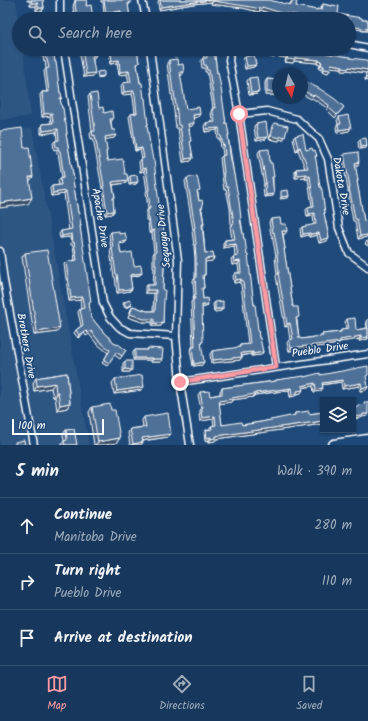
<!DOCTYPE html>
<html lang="en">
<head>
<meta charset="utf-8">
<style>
	body { margin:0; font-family:Kalam,sans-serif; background:#244365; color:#f1f3f6 }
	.controls { position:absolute; right:12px; bottom:12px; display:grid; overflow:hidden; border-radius:0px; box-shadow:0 1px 3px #0004 }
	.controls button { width:36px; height:36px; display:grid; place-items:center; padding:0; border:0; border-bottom:1px solid #365272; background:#17385c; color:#f1f3f6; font:20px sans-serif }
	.compass { position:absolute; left:272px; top:68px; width:36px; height:36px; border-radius:50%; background:#17385c; box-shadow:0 1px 3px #0004; rotate:172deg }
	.scale { position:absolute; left:12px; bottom:10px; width:92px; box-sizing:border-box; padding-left:4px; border:2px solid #fff; border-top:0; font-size:11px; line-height:14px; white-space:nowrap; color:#fff; -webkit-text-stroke:3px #1f4a7a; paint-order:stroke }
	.stop { position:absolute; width:12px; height:12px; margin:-9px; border:3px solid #ff9aa2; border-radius:50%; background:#fff }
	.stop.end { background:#ff9aa2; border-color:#fff; box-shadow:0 1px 4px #0008 }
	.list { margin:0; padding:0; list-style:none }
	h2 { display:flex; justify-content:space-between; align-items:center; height:52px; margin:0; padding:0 16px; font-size:17px }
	h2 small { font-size:13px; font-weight:400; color:#9eacbb }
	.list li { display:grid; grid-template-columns:26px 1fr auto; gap:12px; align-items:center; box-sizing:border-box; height:56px; padding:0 16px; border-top:1px solid #365272 }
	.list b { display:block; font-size:15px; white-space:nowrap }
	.list p { margin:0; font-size:13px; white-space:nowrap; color:#9eacbb }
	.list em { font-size:13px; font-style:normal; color:#9eacbb }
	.icon { flex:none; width:22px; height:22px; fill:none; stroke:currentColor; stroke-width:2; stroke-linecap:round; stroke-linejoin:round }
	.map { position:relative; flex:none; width:368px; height:445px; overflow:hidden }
	.search { position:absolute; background:#17385c; box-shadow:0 1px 3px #0004; left:12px; right:12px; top:12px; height:44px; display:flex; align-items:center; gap:10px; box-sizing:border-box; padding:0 14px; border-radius:22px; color:#9eacbb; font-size:15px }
	.sheet { height:220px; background:#17385c }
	nav { display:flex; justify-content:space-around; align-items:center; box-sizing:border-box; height:56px; border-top:1px solid #365272; background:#17385c; font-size:11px; color:#9eacbb }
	nav a { display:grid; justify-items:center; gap:2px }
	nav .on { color:#ff9aa2 }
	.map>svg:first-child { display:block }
</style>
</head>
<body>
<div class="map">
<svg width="368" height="445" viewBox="0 0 368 445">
	<rect width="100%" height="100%" fill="#1f4a7a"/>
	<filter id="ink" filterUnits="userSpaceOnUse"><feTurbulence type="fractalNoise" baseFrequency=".025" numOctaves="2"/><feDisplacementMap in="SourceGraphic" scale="8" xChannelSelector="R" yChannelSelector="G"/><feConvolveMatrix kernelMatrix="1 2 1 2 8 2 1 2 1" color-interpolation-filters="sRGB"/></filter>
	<g filter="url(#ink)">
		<g fill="#2e5683">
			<path d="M0,0H16L19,22V49H23L31,116L0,120Z"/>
			<path d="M32,128L89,445H0V133Z"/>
		</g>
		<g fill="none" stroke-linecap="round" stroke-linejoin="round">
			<defs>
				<g id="street">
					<path d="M142,0L146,19"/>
					<path d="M60,19V0"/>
					<path d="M349,44L368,48"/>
					<path d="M64,49L103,303L110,317L119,327L130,333L176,336"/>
					<path d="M150,49L178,260L176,336L180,382L190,445"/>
					<path d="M231,49L229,60L239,114L276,367"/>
					<path d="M239,114L267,111L297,119L319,139L328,159L339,228L349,253L368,267"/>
					<path d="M0,251L4,281L34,445"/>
					<path d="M180,382L368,354"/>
				</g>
				<path id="primary" d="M334,445L368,440"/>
			</defs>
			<use href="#street" stroke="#fff" stroke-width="9"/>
			<use href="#primary" stroke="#fff" stroke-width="13"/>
			<use href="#street" stroke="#1f4a7a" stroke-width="6"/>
			<use href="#primary" stroke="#1f4a7a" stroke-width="10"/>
		</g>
		<g fill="#456182" stroke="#fff">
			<path d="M27,0H43L44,8L42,11H36V6H30V1H27Z"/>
			<path d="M75,0H87L86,6L93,19H75L73,7Z"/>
			<path d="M101,0H131V2L130,4L128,5L130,19H120L119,14L104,16L103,2H101Z"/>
			<path d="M159,0H268L290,5V3L292,1L296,6L316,10L317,9L320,10L321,7L323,4L332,6V5L338,14L362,20H368V31H362L349,19H295V18L279,16L260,10L259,12L243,8L211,4L212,2L193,4L159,10L158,1Z"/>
			<path d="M26,15L38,19H24V17Z"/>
			<path d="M39,49H53L60,93L62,98L60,100L62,108L67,134L66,135L74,180L73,181L78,213L81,226L80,227L89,305L91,317L104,333L117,345L126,350L120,359L114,355L107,366L102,363L108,353L96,343L89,334L86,336L84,333L78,338L74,333L76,330L81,326L78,312L80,309H81L80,300L69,301L64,264L66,262L75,260L73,245H71L70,237L60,238L59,234L61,231L69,230L64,194L51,196L50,188L52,186L59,185L58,181L60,178L62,177L58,153L57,154V149L54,150L53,143L55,141L57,140L56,132L41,134V127L42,124L51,123L50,116L42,117L40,95L42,92H47L44,71L46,69L45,61L44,62L43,56H40Z"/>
			<path d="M79,49H95L94,58H93V76L84,77Z"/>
			<path d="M123,49H137L139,63L137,65L148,125L147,126L164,268L163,290V323L161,326H152V322H142L128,317L131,309L133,306L147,311H153L154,293H145V288L147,285H153L154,268H153V254L154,253L152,233H149L148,220H146V212L148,209L146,192L147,191L144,171L140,172L139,162L141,159H142L140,150L135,151L129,117L131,114L135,113L133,98L132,94L122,95L121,86L123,83L129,82L127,74L119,75L117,63L110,64L109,57L111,54L123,52Z"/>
			<path d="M172,49H191L192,52L190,54L173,56Z"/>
			<path d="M203,49H214L217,73L226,124L229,135L228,136L254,305L259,338L263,352L261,355L251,356V354L242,356V357L240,360L211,363L210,354L212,351L238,348L240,345L248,344L241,284H240V282L234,283L233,276L235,273H239L238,264L232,265L231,259L233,257L235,256L234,246L223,248V243L225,240L232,239L230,226L231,225L230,208L226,189L224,190L222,176V175L220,158L223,155L222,148H221L220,139H218L217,130L205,132L204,126L206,123L212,122L211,111L213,108L207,72H205V68H202L201,61L203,58H204Z"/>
			<path d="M269,49H299L350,58L368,62V81L365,80L366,73L347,70L346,71H341V68L331,67L328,73L322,71V68H319L320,64H317V63L294,61L293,63L285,62L286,58L275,56L274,58L267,56Z"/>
			<path d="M245,57L256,65L254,67L245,69L243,59Z"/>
			<path d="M169,60L178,65L182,75H180L186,109L198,117H194L192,126H189L190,142L193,158L191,161L183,162L178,128H176L172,94L171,95L167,63Z"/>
			<path d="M249,78L257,94L249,95L247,81Z"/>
			<path d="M267,79L278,80V95H265V82Z"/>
			<path d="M302,80L344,107L335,118L326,109L327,108L312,98L311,99L302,94Z"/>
			<path d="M90,94L99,108L104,113L113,119L111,122L112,130L116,135L114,138L105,139L107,151L106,153L107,161L125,174L128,180L126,183L113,185L115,197L113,200L114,211L112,214L105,215L101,189L102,188L93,138L91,139L90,134L92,131L88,97Z"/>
			<path d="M339,117L349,131L337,133L336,127L338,124L337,120Z"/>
			<path d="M274,123L283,140L280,139L279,141L269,139L272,126Z"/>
			<path d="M256,124L268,137L266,139L256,141L254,126Z"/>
			<path d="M295,136L306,150L313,151L317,156L315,157L320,187L325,213L324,214L329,238L327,241L319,243L317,235L309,237L308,235L301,237L300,230L302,227L314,225L313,216L307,217L306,210L308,207L312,206L308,179H305V177L295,178V172L296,169L305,168L298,150L296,151L293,138Z"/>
			<path d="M360,139L366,148L359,149L358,142Z"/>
			<path d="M260,150L270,163L273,179V196L264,197L263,186L264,184L258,153Z"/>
			<path d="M344,154L358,165H355L358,181L357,182L364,221L368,226V236L367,237L358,239L355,221H353L350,204L348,191V190L342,157Z"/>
			<path d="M130,176L138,182L136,184L129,185L128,179Z"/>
			<path d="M187,178L198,193L199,201L202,210L204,224L203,226L205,253L214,258L212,261H205V275L203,277L204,288L202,290L203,299L208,305L206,307H202L201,344L202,365L193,366L190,350L192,347H193L191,302L193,299V297L194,295L193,280L195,279V259L194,247V246L192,231L193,230L185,181Z"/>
			<path d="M271,219L281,224L285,234H283L285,249L284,250L293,307L297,320L299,338L301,339L321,336L322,334L340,332L341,330H346L345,322L347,319L356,330L367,328L366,321L368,319V339L359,341V339L339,342L338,344L289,351L287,343L289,340H290L288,326L285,327L276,276L277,275L275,257L276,256L272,235H271L269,222Z"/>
			<path d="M111,232L119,234L125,243L119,244L121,254L134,266L142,273L140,275L130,277L132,289L130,291L117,293L115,277H114L110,251L111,249L109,235Z"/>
			<path d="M367,241H368V246L365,244Z"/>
			<path d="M25,253L57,332L34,335L22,257Z"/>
			<path d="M124,302L132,305L131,306L125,308L123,304Z"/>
			<path d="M215,302L223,309L221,311L214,312L213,304Z"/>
			<path d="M148,348L162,359L161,362H151V360H133V352L135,350H147Z"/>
			<path d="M125,361L130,372H123V363Z"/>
			<path d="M67,373L70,403L67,408L57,410L55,397H53L51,388L34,391L33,383L36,378Z"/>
			<path d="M320,375L366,378L368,387L366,390L360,391L359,386L342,389L341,382L322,385L321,391L314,392L313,386L302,388L301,393L297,394L295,396L290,397L289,390L255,395L253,397L232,400L231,402L219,404L222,425H242L261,422L294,416L295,413L309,414L323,412V424L216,439L215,441L209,442V440L205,441L204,432L206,430L209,429L211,426H214L213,419L200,421L199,415L200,413V410L201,409L198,395L200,392L210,396L220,394V391L222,388L275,381L276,380Z"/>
			<path d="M115,379L141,390L114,394L112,383Z"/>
			<path d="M92,407L111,410L120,438L116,443L106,445H94L89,412Z"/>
			<path d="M144,417L171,434L168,437L143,441V442L141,445H130L128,433L130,429L143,427L142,420Z"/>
			<path d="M66,430L77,445H61L64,441L63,434Z"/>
		</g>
		<g fill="#384f6a" stroke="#fff">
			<path d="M210,0H213L212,2L193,4L159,10L161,7L195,2Z"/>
			<path d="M213,1L262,7L297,15L295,18L279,16L260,10L259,12L243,8L211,4Z"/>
			<path d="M32,3H38L36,6H30Z"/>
			<path d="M38,8H44L42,11H36Z"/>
			<path d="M121,11L119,14L104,16L106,13Z"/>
			<path d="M296,17L306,19H295Z"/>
			<path d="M311,17L320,19H310Z"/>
			<path d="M349,26L368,29V31L349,28Z"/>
			<path d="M246,49L260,52L258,54L245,51Z"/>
			<path d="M192,52L190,54L173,56L175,54Z"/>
			<path d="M45,53L43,56H40L42,54Z"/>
			<path d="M276,53L288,56L286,58L275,56L274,58L267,56L269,54Z"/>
			<path d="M96,55L94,58L90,59L92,56Z"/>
			<path d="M295,58L319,60L317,63L294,61L293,63L285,62L287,59Z"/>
			<path d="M119,60L117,63L110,64L112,61Z"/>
			<path d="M319,61L322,62L320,64H317Z"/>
			<path d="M331,64L343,66L341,68L329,67Z"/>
			<path d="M256,65L254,67L245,69L247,66Z"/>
			<path d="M321,65L324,66L322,68H319Z"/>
			<path d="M349,67L368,70V71L366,73L347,70L346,71H341L343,68Z"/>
			<path d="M324,69L330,70L328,73L322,71Z"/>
			<path d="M129,71L127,74L119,75L120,72Z"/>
			<path d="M180,72H184L182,75H178Z"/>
			<path d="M95,73L93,76L84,77L86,74Z"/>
			<path d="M104,76L103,77L97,78L98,77Z"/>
			<path d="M367,77L368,78V81L365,80Z"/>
			<path d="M134,91L132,94L122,95L124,92Z"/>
			<path d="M259,92L257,94L249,95L251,93Z"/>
			<path d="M267,92H278V95H265Z"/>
			<path d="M52,113L50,116L42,117L44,114Z"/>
			<path d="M200,114L198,117L191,118L193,115Z"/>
			<path d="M194,123L192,126L186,127L188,124Z"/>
			<path d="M219,128L217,130L205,132L207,129Z"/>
			<path d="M351,128L349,131L337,133L339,130Z"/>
			<path d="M58,129L56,132L41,134L43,131Z"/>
			<path d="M116,135L114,138L103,140L105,137Z"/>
			<path d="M271,136H281L285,137L283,140L280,139L279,141L269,139Z"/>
			<path d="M268,137L266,139L256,141L258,138Z"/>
			<path d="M367,146L366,148L359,149L361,147Z"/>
			<path d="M300,147L298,150L296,151L298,148Z"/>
			<path d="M142,148L140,150L135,151L136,149Z"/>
			<path d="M193,158L191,161L183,162L185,159Z"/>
			<path d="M359,162L358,165H353L355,163Z"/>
			<path d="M146,168L144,171L140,172L142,169Z"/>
			<path d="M307,174L305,177L295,178L297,175Z"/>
			<path d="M307,176H310L308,179H305Z"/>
			<path d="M29,177H33L29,182Z"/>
			<path d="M128,180L126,183L110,185L112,182Z"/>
			<path d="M138,182L136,184L129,185L131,183Z"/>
			<path d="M66,191L64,194L51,196L53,193Z"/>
			<path d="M274,194L273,196L264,197L266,195Z"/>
			<path d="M289,196L288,198L280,199L281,197Z"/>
			<path d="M32,198L28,204L0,208V203Z"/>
			<path d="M114,211L112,214L105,215L107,212Z"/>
			<path d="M315,213L313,216L307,217L309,214Z"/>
			<path d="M154,230L152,233H149L151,231Z"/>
			<path d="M282,231H287L285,234H280Z"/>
			<path d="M310,233L308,235L301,237L303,234Z"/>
			<path d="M319,233L317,235L309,237L311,234Z"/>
			<path d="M72,234L70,237L60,238L62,236Z"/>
			<path d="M368,235L367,237L358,239L360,236Z"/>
			<path d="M329,238L327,241L319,243L321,240Z"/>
			<path d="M127,241L125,243L117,244L119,242Z"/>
			<path d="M236,244L234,246L223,248L225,245Z"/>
			<path d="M214,258L212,261L204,262L205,259Z"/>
			<path d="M240,261L238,264L232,265L234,262Z"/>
			<path d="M142,273L140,275L128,277L130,275Z"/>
			<path d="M241,279L240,282L234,283L236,280Z"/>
			<path d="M132,289L130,291L117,293L119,290Z"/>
			<path d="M147,290H156L154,293H145Z"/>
			<path d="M82,297L80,300L69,301L71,298Z"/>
			<path d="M202,305H208L206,307H201Z"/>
			<path d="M215,309H223L221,311L214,312Z"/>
			<path d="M130,314L154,319L152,322H142L128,317Z"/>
			<path d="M154,323H163L161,326H152Z"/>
			<path d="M290,323L288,326L285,327L287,324Z"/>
			<path d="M60,328L57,332L34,335L37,332Z"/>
			<path d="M86,331L84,333L78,338L79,335Z"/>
			<path d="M361,336L359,339L339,342L338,344L289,351L291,348Z"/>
			<path d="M368,337V339L359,341L361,338Z"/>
			<path d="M253,352L251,354L239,356L241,353Z"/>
			<path d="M263,352L261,355L251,356L253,354Z"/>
			<path d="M242,357L240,360L211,363L213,360Z"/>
			<path d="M135,358H153L151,360H133Z"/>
			<path d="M153,359H162L161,362H151Z"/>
			<path d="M204,362L202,365L193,366L194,364Z"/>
			<path d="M125,369L132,370L130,372H123Z"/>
			<path d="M343,380L341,382L320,385L322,383Z"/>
			<path d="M55,383L51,388L34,391L37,386Z"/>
			<path d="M315,383L313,386L300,388L302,386Z"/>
			<path d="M361,383L359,386L342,389L344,386Z"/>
			<path d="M144,387L141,390L114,394L117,391Z"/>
			<path d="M368,387L366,390L360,391L362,388Z"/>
			<path d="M291,388L289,390L255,395L253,397L232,400L231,402L217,404L219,401L255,393Z"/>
			<path d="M323,388L321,391L314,392L316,389Z"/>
			<path d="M303,390L301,393L297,394L295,396L290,397L292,394L297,391Z"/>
			<path d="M58,392L55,397H53L56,393Z"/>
			<path d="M70,403L67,408L57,410L60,405Z"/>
			<path d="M363,414H368V416L362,417L361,418L353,419V417Z"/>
			<path d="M215,416L213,419L200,421L202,418Z"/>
			<path d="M323,421V424L216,439L215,441L209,442L211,439L216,436Z"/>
			<path d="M171,434L168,437L140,441L142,438Z"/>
			<path d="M211,437L209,440L205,441L207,438Z"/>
			<path d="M120,438L116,443L106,445H95L98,442Z"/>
			<path d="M143,442L141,445H132L133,444Z"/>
		</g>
		<g fill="#507197" stroke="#fff">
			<path d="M31,0H43L44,8H38V3H32Z"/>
			<path d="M76,0H87L86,6L91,5L93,19H77L75,4Z"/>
			<path d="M104,0H131V2L128,3L130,19H122L121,11L106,13Z"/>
			<path d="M160,0H210L195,2L161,7Z"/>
			<path d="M213,0H268L291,5L292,1H297L296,6L317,10V9L322,10L323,4L332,6V5L339,6L338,14L362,18V20H368V29L349,26V19H320L311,17V19H306L296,17L297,15L281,13L262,7L261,9L245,6L213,1Z"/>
			<path d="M37,13L38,19H27L26,15Z"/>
			<path d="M48,17V19H40V18Z"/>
			<path d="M41,49H53L55,62H56L60,93H61L62,98H60L62,108H63L65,123H66L67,134H66L74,180H73L78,213H79L81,226H80L91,302L89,303L91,317L104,333L117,345L118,344L126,350L122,356L116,352L109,363L104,360L110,350L98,340L91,331L88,333L86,331L79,335L76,330L83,325L80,309L84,308L82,297L71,298L66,262L77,260L74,242L73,243L72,234L62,236L61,231L72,229L66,191L53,193L52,186L61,185L60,178L64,177L60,151H59L58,147H56L55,141L59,140L58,129L43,131L42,124L53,123L52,113L44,114L42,92H49L46,69L49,68L47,59H46L45,53L42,54Z"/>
			<path d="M82,49H95L96,55L92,56L95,73L86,74Z"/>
			<path d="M125,49H137L139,63L137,64L140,83H142L144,98H145L148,125H147L150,144L153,160H154L159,204H160L162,221H163L165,252H166V266H164L163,290H165L164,301L163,323H154V319H144L130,314L133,306L147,311H155L156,290H147V285H155L156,265H155V252H156L154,230L151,231L149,218H148V209H150L148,190H149L146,168L142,169L141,159L144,158L142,148L136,149L131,114L137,113L135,95L134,91L124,92L123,83L131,82L129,71L120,72L119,60L112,61L111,54L125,51Z"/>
			<path d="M174,49H191L192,52L175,54Z"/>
			<path d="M205,49H214L217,73L218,72L221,88L226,124L227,123L229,135H228L230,154L239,201L241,219H240L244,239H245L247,255H248L254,305L255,304L259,338H260L263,352L253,354V352L241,353L242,357L213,360L212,351L240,347V345L250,344L243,281H242L241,279L236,280L235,273H241L240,261L234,262L233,257L238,256L236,244L225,245V240L235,239L232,224L234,223L231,205L228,186L226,187L223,173H224L222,156L225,155L224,145L223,146L221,136H220L219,128L207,129L206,123L215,122L212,108H215L209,70H207L206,65H204L203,58H207Z"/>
			<path d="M247,49H261L260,52Z"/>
			<path d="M270,49H299L317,51V52L350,57V58L367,60V61L368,62V70L349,67L348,69L343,68V66L331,64L330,70L324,69V66L321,65L322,62L319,61V60L295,58V60L287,59L288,56L276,53V55L269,54Z"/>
			<path d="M254,55L256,65L247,66L245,57Z"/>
			<path d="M177,59L178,65L183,64L184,72H180L186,109L199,107L200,114L193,115L194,123L188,124L191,141H190L193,158L185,159L180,125H178L177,112L174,92H173L169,60Z"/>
			<path d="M104,71V76L98,77L97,72Z"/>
			<path d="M257,77L259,92L251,93L249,78Z"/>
			<path d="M267,79L278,80V92H267Z"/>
			<path d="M302,80L320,89L335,99L344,107L337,115L328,107L329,105L314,95L313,96L302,90Z"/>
			<path d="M97,93L99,108L103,107L104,113L112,111L113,119H110L112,130H115L116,135L105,137L107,151L106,152L107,161L123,159L125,174H127L128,180L112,182L115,197L113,198L114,211L107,212L103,186H104L95,135L93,136L92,131H95L90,94Z"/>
			<path d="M348,115L351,128L339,130L338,124H341L339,117Z"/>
			<path d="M266,122L268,137L258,138L256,124Z"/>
			<path d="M274,123L288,126L285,137L281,136L280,138L271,136Z"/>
			<path d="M22,128L24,148L29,147L33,177H29L32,198L0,203V131Z"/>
			<path d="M303,134L306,150L312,148L313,151L315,150L317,156H315L316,160L320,187H321L322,190L325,213H324L329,238L321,240L319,233L311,234L310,233L303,234L302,227L316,224L315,213L309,214L308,207L314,206L310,176H307V174L297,175L296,169L308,168L300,147L298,148L295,136Z"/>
			<path d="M366,138L367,146L361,147L360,139Z"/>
			<path d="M269,149L270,163H272L274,177H272L274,194L266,195L265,183H266L260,150Z"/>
			<path d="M358,152L359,162L355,163L358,181H357L364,221L367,220L368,226V235L360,236L357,219H355L352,202L349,188H350L344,154Z"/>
			<path d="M137,175L138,182L131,183L130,176Z"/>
			<path d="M197,176L200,190L197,191L199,201L202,200L203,207L201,208L204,224H202L205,253L213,252L214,258L205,259V275H203L204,288H202L203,299L207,298L208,305H202L203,342H201L204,362L194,364L192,347H195L193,299H195L194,295H196L195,278H196V256L195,245L196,244L194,228H195L187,178Z"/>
			<path d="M288,190L289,196L281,197V191Z"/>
			<path d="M280,218L281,224H286L287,231H282L285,249H284L293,307H298L299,317L296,318L299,338H300L301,339L323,336L322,334L341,332V330L349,329L347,319L355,318L356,330L368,328V337L361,338V336L340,340V342L291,348L289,340L293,339L290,323L287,324L278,273H279L277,254H278L274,232L273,233L271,219Z"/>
			<path d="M119,231V234L125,233L127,241L119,242L121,254L132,252L134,266L141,265L142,273L130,275L132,289L119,290L117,274H116L112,248H113L111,232Z"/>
			<path d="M47,250L60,328L37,332L25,253Z"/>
			<path d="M130,300L132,305L126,307L124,302Z"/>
			<path d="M223,301V309H215V302Z"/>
			<path d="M148,348L163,349L162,359H153V358H135V350H148Z"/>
			<path d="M125,361H132V370L125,369Z"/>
			<path d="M368,366V375L366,376L368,387L362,388L361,383L344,386L343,380L322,383L323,388L316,389L315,383L302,386L303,390L297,391V394H292L291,388L255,393V394L232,398L233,399L219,401L222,425L241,422L242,425L261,422L295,415V413L309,411V414L323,412V421L216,436V438L211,439V437L207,438L206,430L212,429L211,426L216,425L215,416L202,418L201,412H202V407H203L200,392L209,391L210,396L222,394V388L276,381V380L304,376V377L320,373V375L342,371Z"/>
			<path d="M67,373L70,403L60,405L58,392L56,393L55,383L37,386L36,378Z"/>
			<path d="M142,375L144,387L117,391L115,379Z"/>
			<path d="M364,402H368V414H363V416L353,417V408L358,407V405L365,404Z"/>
			<path d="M110,404L111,410H115L120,438L98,442L92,407Z"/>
			<path d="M168,413L171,434L142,438L143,442L133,444L130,429L146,427L144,417Z"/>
			<path d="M74,429L77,445H65L64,441L67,440L66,430Z"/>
			<path d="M24,440L25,445H15V442Z"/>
		</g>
	</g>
	<g fill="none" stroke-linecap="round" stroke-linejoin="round" filter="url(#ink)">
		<path stroke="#ff9aa2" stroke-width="5" d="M180,382L276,367L239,114"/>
	</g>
	<g text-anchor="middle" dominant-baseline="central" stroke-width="3.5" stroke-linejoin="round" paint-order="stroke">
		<g font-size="11" fill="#fff" stroke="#1f4a7a">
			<text transform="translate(341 186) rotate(80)">Dakota Drive</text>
			<text transform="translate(100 218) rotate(81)">Apache Drive</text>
			<text transform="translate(164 236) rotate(-96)">Sequoya Drive</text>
			<text transform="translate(26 346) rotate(80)">Brothers Drive</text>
			<text transform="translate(320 350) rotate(-8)">Pueblo Drive</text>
		</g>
	</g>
</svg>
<div class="controls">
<button><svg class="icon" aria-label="layers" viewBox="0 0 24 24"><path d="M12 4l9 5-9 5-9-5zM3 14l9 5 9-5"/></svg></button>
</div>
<svg class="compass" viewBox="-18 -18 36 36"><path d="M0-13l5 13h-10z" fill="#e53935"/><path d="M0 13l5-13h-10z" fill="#9eacbb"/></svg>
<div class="scale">100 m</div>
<div class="stop" style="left:239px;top:114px"></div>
<div class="stop end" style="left:180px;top:382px"></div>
<div class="search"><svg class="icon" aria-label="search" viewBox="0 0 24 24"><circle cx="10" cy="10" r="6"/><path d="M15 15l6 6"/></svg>Search here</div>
</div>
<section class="sheet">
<h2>5 min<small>Walk · 390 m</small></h2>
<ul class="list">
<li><svg class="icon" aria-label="ahead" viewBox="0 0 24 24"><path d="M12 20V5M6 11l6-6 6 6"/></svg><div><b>Continue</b><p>Manitoba Drive</p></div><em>280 m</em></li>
<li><svg class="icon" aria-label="right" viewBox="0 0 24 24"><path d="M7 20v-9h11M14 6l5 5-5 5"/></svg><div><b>Turn right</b><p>Pueblo Drive</p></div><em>110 m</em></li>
<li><svg class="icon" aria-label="arrive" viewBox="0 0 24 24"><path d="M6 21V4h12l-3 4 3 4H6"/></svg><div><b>Arrive at destination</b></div></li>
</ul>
</section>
<nav>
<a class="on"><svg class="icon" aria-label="map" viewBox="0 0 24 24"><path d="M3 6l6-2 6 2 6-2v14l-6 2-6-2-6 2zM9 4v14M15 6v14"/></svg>Map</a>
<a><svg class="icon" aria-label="directions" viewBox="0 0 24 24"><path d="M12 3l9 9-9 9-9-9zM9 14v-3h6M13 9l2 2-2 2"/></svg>Directions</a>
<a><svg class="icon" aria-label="saved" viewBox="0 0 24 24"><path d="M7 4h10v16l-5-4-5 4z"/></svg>Saved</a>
</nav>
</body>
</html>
